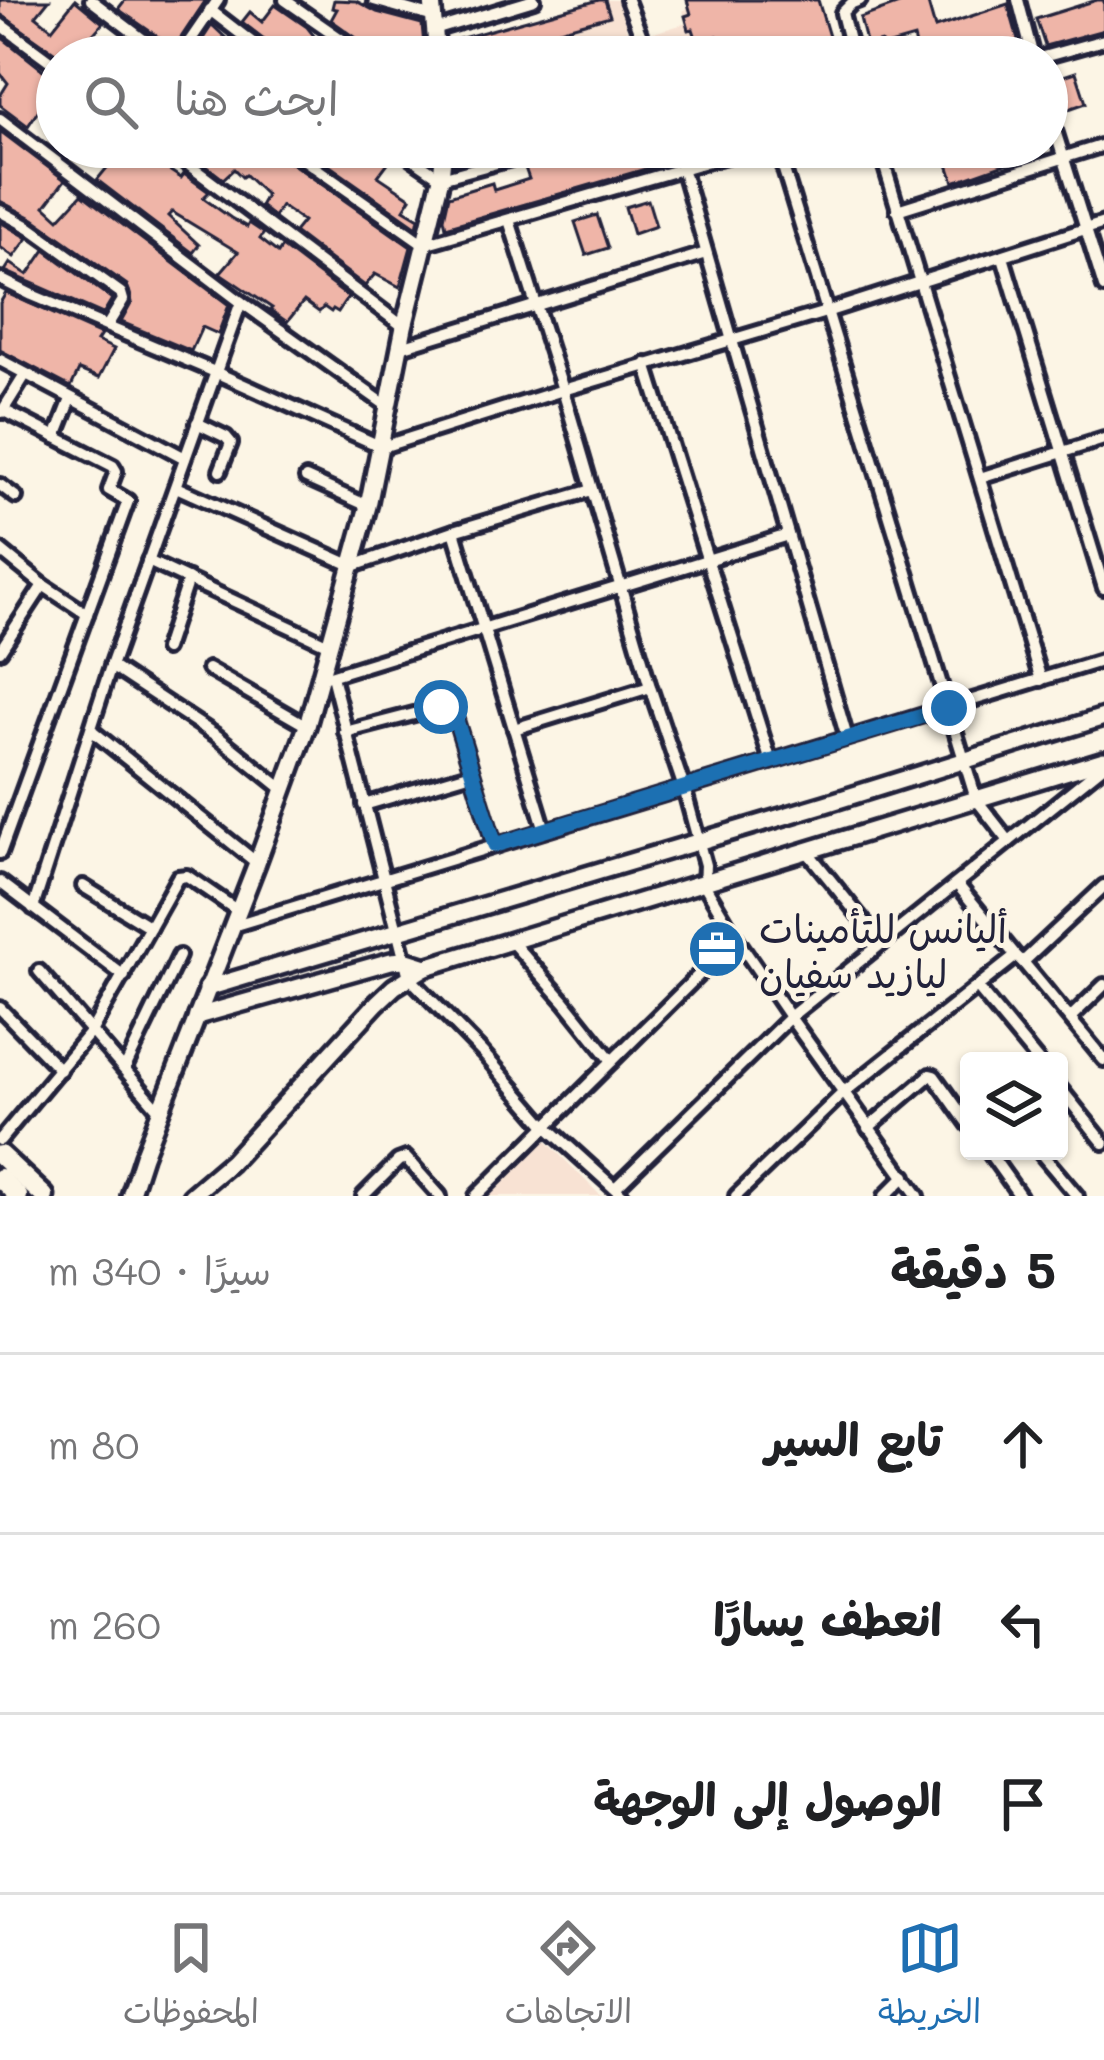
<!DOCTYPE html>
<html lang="ar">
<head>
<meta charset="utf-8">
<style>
	body { margin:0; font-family:Mali,"Playpen Sans Arabic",sans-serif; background:#f6f6f6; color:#202124; direction:rtl }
	.controls { position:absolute; right:36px; bottom:36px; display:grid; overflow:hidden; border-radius:12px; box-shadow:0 3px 9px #0004 }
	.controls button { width:108px; height:108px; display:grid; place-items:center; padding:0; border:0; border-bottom:3px solid #e0e0e0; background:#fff; color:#202124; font:60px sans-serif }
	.stop { position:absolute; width:36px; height:36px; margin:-27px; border:9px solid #1f6fb2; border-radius:50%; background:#fff }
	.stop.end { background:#1f6fb2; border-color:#fff; box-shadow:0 3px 12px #0008 }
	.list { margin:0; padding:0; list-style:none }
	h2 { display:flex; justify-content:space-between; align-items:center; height:156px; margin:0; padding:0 48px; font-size:51px }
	h2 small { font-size:39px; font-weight:400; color:#757577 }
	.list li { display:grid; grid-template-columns:78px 1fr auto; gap:36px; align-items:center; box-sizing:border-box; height:180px; padding:0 48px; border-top:3px solid #e0e0e0 }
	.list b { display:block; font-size:45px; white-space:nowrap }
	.list em { font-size:39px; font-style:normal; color:#757577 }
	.icon { flex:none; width:66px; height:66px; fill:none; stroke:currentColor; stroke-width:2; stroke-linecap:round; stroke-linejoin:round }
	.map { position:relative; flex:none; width:1104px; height:1196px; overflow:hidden; direction:ltr }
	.search { position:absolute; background:#fff; box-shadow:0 3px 9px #0004; left:36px; right:36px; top:36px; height:132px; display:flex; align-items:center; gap:30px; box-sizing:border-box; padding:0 42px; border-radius:66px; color:#757577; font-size:45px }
	.sheet { height:696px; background:#fff }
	nav { display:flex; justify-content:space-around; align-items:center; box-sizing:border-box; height:168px; border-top:3px solid #e0e0e0; background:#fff; font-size:33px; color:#757577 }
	nav a { display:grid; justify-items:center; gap:6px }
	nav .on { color:#1f6fb2 }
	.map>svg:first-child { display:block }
</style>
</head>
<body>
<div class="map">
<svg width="1104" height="1196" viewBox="0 0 1104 1196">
	<rect width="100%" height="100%" fill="#fcf5e5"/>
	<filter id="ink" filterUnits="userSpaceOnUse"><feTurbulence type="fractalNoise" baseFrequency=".00833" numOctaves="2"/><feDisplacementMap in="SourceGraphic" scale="24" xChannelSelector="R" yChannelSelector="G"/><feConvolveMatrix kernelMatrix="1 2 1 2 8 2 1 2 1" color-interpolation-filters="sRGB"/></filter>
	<g filter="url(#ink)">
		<g fill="#f8e2d3">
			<path d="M602,0H619L632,51L609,57H449L447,43Z"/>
			<path d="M687,0H816L790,57H657L650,34L687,23L683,11L688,8Z"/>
			<path d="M543,1138L601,1196H485Z"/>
		</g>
		<g fill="#efb5a8" stroke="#22223b" stroke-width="3">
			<path d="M0,0H49L36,16L52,29L75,0L103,23L81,48L93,57H61L0,14Z"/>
			<path d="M125,0H206L174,48L118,9Z"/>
			<path d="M334,0L356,1L377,12L422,24L424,46L421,57H386L388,50L369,47L331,20L337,9L332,8Z"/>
			<path d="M599,0H605L610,16L516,42L520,53L503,57L500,46L460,57L455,40Z"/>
			<path d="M687,0H818L833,50L808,57H723L717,36L697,41L693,29L689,30L685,16L691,14Z"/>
			<path d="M910,0H927L935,28L1008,4L1023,57H919L914,38L883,47L881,42L867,46L860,18Z"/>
			<path d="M1097,0H1104V30L1045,46L1036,19Z"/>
			<path d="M275,5L307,27L318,41L321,37L340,50L332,57H281L277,49L242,22L250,12L262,22Z"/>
			<path d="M212,25L228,40L230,37L253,56L252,57H191Z"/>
			<path d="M0,36L57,81V103L53,109L44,102L28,126L0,105V96L8,83L0,73Z"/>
			<path d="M124,37L150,57H109Z"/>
			<path d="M1076,72L1086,103L1063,111L1054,79Z"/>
			<path d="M0,131L65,180L45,206L59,219L82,194L229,305L218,334L202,327L191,351L121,322L132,302L127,285L34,219L0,201Z"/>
			<path d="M112,147H149L146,151L163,166L181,178L184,174L209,192L203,198L231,218L247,227L249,223L264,233L260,239L278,253L282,247L348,297L338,312L333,309L331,312L324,307L319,312L304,301L287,322L270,310L272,308L220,273L238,252L172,212L168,216L199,245L193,253L97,180L115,158L108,153Z"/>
			<path d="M203,147H276L280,155L411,247L400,287L375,274L365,286L294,232L303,221L281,206L274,217L260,206L266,195L245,175L242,177L234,169L223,179L196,158Z"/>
			<path d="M303,147H386L393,156L378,176L411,198L404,209L419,218L417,227Z"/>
			<path d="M459,147H518L455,164Z"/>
			<path d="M565,147H596L597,151L611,147H662L666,163L446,227L444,218L449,196L492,183L494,190L529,179L524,165L559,156Z"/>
			<path d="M889,147H926V150L893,159Z"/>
			<path d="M942,147H1047V149L954,182Z"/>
			<path d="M648,200L656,226L633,234L625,207Z"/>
			<path d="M597,215L608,248L586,255L575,222Z"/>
			<path d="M0,222L28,238L14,257L0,247Z"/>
			<path d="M45,250L112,299L103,314L5,271L10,263L28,275Z"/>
			<path d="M6,293L101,335L97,341L114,349L99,378L79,370L71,387L0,350V303Z"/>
		</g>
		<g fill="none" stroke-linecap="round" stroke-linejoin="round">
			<defs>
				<g id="street">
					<path d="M91,0L166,57"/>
					<path d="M285,0L367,57"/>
					<path d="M374,0L434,17"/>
					<path d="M627,0L649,57"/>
					<path d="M1018,0L1033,57"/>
					<path d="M210,10L271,57"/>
					<path d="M0,24L57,66"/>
					<path d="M434,30L534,0"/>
					<path d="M179,57L218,0"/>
					<path d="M624,57L647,49"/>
					<path d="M853,57L842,13L852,3L860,0"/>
					<path d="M1043,57L1104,40"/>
					<path d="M1047,105L1104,287"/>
					<path d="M0,119L241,302L390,408"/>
					<path d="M165,147L404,327"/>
					<path d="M286,147L424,244L757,147"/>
					<path d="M396,147L441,178L555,147"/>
					<path d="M676,147L847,738"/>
					<path d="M777,147L976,799L1009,841"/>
					<path d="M879,147L1041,680"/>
					<path d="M897,210L1104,145"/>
					<path d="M0,211L29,227L121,293L123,300L107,326"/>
					<path d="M509,220L563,390L650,687L684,788L705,865L704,884L736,938L790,1017L918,1196"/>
					<path d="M1003,257L1104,588"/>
					<path d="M0,279L32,295L215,372L382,447L563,390L826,312L1104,223"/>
					<path d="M401,347L706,253"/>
					<path d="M0,360L185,458"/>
					<path d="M646,364L771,762"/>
					<path d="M2,412L25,375"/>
					<path d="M197,423L226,437L231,443L220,471"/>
					<path d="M56,437L71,399"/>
					<path d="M306,478L368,506"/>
					<path d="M980,478L1104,439"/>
					<path d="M0,485L16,497"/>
					<path d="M176,487L353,566L454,531L592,490"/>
					<path d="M454,531L545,830"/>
					<path d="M0,550L43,585L87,614"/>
					<path d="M148,561L331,646"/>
					<path d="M165,649L188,579"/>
					<path d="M0,651L43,585"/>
					<path d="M111,666L217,736L284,790"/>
					<path d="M208,669L307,726"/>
					<path d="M330,676L788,535"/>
					<path d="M332,676L409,977L483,1053L547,1127L623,1196"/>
					<path d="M514,729L650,687"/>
					<path d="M91,730L257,863"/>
					<path d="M345,732L441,707H448L456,720L495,846"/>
					<path d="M364,805L472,773"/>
					<path d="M806,850L882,944"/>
					<path d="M0,853L128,501L109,490L116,471L113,466L3,410"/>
					<path d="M0,882L124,976"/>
					<path d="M957,884L1016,956"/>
					<path d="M83,886L150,927"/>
					<path d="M33,908L111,666L241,302"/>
					<path d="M232,926L1104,660"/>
					<path d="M511,941L565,1002L612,1061"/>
					<path d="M1023,962L1104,1060"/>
					<path d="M39,971L160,1111"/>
					<path d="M977,987L1038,1061"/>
					<path d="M0,1008L60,1070"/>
					<path d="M1070,1018L1104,985"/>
					<path d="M125,1068L179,956"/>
					<path d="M1059,1087L1104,1143"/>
					<path d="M868,1128L930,1075L934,1076L969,1125"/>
					<path d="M0,1140L92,1030L178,877L187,876L238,911"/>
					<path d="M988,1151L1020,1196"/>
					<path d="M1039,1151L1077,1196"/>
					<path d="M615,1188L790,1017L1104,765"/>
					<path d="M363,1196L398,1161L406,1158L440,1196"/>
					<path d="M476,1196L736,938"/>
					<path d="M736,1196L843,1093L1016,956L1023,962L1104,886"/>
					<path d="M885,1196L905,1176"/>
				</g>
				<g id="secondary">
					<path d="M432,0L437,57"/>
					<path d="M207,988L825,804L1104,717"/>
					<path d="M197,1016L391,961L404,960L426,967"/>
					<path d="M130,1196L143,1156L257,863L307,726L368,506L404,327L441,178L444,147"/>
					<path d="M191,1196L231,1162L377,1003L394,987L426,967L1104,760"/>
				</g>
				<g id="primary">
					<path d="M0,1155L44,1196"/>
					<path d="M0,1178L18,1196"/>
				</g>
			</defs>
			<use href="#street" stroke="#22223b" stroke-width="20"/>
			<use href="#secondary" stroke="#22223b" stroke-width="24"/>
			<use href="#primary" stroke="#22223b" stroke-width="27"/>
			<use href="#street" stroke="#fcf5e5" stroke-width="10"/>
			<use href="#secondary" stroke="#fcf5e5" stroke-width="15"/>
			<use href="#primary" stroke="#fcf5e5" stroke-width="18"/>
		</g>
	</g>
	<g fill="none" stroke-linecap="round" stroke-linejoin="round" filter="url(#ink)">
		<path stroke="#1f6fb2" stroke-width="15" d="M441,707L451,710L456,720L495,845L949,708"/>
	</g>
	<defs>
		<symbol id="office-disc" viewBox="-11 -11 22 22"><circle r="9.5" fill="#1f6fb2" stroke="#fcf5e5"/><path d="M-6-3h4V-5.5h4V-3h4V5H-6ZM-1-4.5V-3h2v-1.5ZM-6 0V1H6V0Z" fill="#fff"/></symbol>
	</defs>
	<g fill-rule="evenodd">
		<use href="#office-disc" x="684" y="916" width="66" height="66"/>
	</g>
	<g text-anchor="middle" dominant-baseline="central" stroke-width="10" stroke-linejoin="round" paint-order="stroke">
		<g font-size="39" fill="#22223b" stroke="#fcf5e5" text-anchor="start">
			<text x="759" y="927">أليانس للتأمينات<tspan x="759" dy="45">ليازيد سفيان</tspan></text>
		</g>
	</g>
</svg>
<div class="controls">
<button><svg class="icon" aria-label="layers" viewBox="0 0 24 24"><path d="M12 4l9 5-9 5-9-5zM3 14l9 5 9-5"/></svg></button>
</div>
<div class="stop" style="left:441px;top:707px"></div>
<div class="stop end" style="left:949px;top:708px"></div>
<div class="search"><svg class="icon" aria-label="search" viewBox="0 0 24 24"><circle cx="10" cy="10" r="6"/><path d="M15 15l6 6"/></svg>ابحث هنا</div>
</div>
<section class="sheet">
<h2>5 دقيقة<small>سيرًا · 340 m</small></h2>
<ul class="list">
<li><svg class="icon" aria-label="ahead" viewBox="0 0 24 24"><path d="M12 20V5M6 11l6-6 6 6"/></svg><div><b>تابع السير</b></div><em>80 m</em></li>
<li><svg class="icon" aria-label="left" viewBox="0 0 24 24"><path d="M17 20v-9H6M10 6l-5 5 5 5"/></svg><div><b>انعطف يسارًا</b></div><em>260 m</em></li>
<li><svg class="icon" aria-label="arrive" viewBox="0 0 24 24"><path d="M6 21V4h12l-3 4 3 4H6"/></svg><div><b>الوصول إلى الوجهة</b></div></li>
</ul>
</section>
<nav>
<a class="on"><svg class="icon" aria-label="map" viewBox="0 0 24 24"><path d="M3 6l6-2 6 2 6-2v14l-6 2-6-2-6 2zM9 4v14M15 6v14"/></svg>الخريطة</a>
<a><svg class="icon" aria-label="directions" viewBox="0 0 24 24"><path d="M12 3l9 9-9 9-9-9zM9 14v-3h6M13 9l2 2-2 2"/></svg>الاتجاهات</a>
<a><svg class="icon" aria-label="saved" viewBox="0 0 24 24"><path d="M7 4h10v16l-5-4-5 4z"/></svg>المحفوظات</a>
</nav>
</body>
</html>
